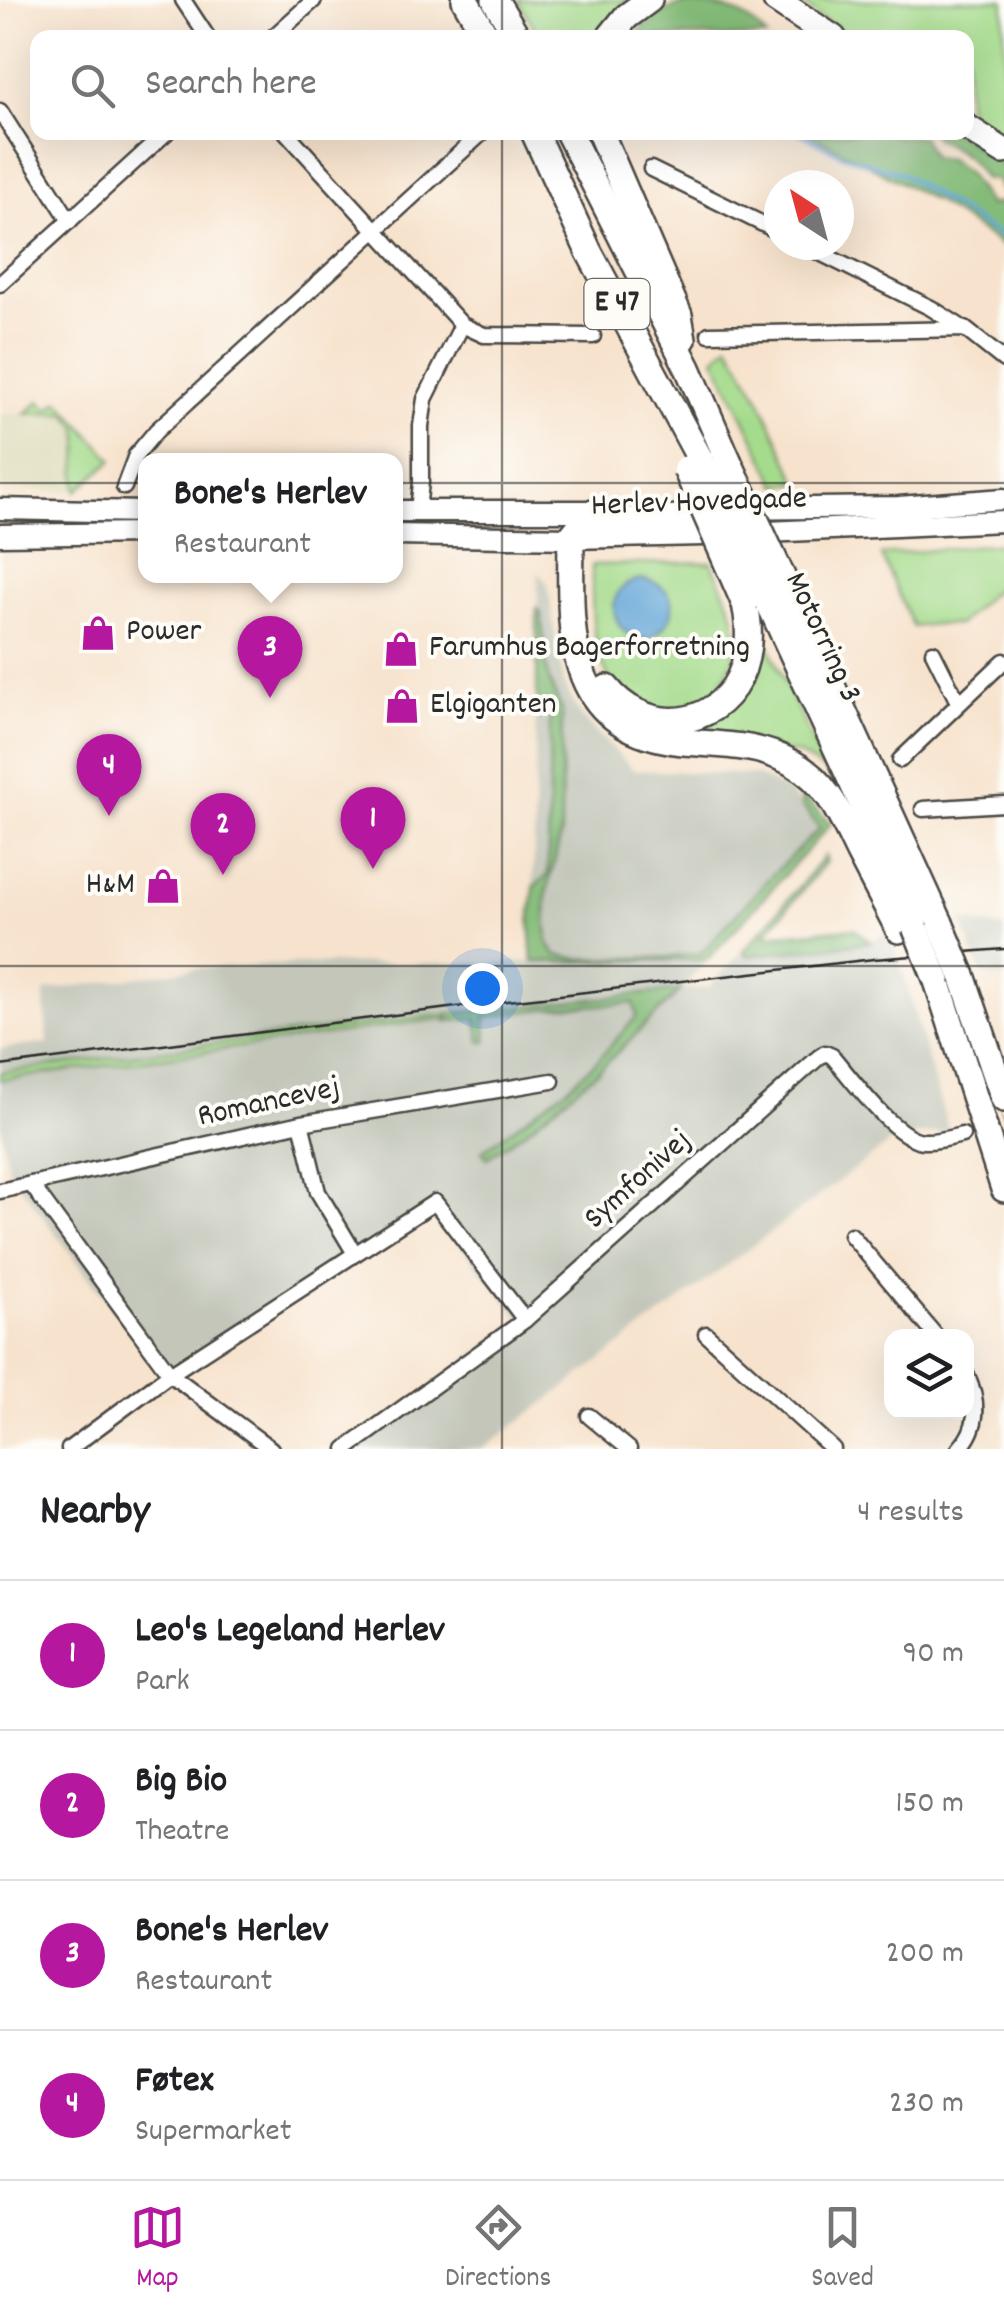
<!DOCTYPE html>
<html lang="en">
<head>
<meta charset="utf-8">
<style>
	body { margin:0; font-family:Dekko,sans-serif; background:#f2f2f2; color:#202124 }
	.controls { position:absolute; right:30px; bottom:30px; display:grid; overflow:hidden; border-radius:20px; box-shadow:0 10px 40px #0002 }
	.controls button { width:90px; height:90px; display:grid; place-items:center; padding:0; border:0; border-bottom:2px solid #e0e0e0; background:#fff; color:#202124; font:50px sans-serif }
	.compass { position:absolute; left:764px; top:170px; width:90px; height:90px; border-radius:50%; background:#fff; box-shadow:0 10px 40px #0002; rotate:324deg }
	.you { position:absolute; left:482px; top:988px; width:35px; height:35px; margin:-25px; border:8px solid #fff; border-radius:50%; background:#1a73e8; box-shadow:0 0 0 15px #1a73e833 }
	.badge { display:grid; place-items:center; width:65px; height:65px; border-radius:50%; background:#b5179e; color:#fff; font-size:32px; font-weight:700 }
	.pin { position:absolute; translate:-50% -82px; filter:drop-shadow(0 2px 5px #0008) }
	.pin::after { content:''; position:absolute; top:52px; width:35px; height:30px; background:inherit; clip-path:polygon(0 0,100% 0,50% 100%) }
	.popup { position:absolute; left:138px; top:453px; width:265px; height:130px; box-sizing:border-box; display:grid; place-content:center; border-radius:20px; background:#fff; filter:drop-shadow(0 2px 8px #0005); font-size:32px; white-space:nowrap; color:#757577 }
	.popup b { font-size:38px; color:#202124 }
	.popup::after { content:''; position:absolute; left:50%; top:100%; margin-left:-20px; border:20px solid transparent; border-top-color:#fff }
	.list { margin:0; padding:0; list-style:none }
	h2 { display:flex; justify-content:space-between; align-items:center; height:130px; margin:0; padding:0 40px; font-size:42px }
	h2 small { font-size:32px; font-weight:400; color:#757577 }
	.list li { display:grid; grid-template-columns:65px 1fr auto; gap:30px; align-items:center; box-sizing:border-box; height:150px; padding:0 40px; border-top:2px solid #e0e0e0 }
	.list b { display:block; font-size:38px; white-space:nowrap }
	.list p { margin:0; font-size:32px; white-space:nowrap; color:#757577 }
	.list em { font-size:32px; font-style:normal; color:#757577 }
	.icon { flex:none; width:55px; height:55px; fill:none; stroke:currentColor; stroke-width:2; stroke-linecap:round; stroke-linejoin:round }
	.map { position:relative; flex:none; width:1004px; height:1449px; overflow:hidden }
	.search { position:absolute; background:#fff; box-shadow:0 10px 40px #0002; left:30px; right:30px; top:30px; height:110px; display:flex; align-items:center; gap:25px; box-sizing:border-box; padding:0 35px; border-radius:20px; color:#757577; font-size:38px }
	.sheet { height:730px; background:#fff }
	nav { display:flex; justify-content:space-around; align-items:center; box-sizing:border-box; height:140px; border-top:2px solid #e0e0e0; background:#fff; font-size:28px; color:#757577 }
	nav a { display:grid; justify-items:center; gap:5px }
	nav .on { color:#b5179e }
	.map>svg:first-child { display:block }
</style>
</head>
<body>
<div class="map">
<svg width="1004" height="1449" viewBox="0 0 1004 1449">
	<rect width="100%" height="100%" fill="#fdfcf7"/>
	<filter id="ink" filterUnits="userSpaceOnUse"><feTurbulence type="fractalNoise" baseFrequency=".01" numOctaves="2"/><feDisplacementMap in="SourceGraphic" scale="20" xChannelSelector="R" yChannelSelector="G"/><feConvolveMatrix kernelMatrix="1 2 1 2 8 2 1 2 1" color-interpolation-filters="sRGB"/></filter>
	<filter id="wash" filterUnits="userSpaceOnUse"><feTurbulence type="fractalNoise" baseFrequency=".0048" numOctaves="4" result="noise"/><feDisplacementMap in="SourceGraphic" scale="40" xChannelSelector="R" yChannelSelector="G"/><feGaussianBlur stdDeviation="2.25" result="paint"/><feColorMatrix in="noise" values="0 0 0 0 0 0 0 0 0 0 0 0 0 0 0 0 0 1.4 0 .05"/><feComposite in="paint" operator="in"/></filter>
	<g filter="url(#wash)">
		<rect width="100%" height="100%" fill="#f7e3cd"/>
		<path fill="#dfddbb" d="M66,413L77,427L78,457L75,485L77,491L0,489V414Z"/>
		<g fill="#c3c6b9">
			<path d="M538,572L548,584L556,644L565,687L581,716L633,770L756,775L788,791L820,825L700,956L591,961L707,960L682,989L709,987L738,955L748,956L871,942L886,932L902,969L949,1132L897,1137L483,1449H347L521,1320L428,1205L161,1373L8,1170L0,1118V1080L510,1007L259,1038L0,1073V1049L48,1043L44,991L198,968L288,964L532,962Z"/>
			<path d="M961,920L1004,929V978L982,975Z"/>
		</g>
		<g fill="#a5db8c" stroke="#68835c" stroke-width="2.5">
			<path d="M518,0H629L597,38L540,37Z"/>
			<path d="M796,0H1004V143L967,118L966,38L848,37Z"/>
			<path d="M729,344L760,399L798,483L777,485L715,358Z"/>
			<path d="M40,401L49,409L59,401L113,460L77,491C73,471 84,447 77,427C76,425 67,415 66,413L25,414Z"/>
			<path d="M1004,543V581L958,625L935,624L913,627L881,555Z"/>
			<path d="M711,562C722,586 739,615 736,642C731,690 693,725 645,707C628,701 614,688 606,672C590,639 592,601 592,565Z"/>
			<path d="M758,623L826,771L798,754L687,738L693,728L728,707Z"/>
			<path d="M449,1014L448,1018L0,1080V1073L259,1038Z"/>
		</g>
		<g fill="#84bb78" stroke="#587352" stroke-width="2.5">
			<path d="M684,4C719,6 744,8 766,37H635L651,15Z"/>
			<path d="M889,132L897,137L922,136L932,157L949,159L968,174L989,205L999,203L1004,210V247L935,201L809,133Z"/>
			<path d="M933,133H958L1004,166V194L995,179H984C972,159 957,148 936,139Z"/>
			<path d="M537,609L541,613L548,677L562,711L561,834L547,891L546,913L548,943L556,955L581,959L672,957L701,953L770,877L820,828L802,806L801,795L831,824L707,960L533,962L530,923L534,887L548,875V858L550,714L537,708Z"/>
			<path d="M825,856L827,861L765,935L854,928L871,942L748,956L743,952Z"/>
			<path d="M681,990L597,1072L524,1132L487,1158L482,1151L566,1089L597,1061L637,1016L634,1003L553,1008L485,1017L487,1041L481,1042L477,1019L446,1021L449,1014Z"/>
		</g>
		<path fill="#64a6d8" stroke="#486882" stroke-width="2.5" d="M640,579C660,581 677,594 671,616C668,624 663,629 656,634C624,657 589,592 640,579Z"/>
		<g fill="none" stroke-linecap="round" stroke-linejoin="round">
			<path stroke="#64a6d8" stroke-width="4" d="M798,132L843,155L900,173L1004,239"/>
		</g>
	</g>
	<g filter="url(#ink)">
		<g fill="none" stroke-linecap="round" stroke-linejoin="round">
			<path stroke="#cebead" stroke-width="14" stroke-dasharray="14 7" stroke-linecap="butt" d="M962,1135L1004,1122"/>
			<defs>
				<g id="minor">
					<path d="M183,0L208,38"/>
					<path d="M272,38L314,0"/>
					<path d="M0,111L70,221"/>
					<path d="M286,132L462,325L484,335L593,336"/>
					<path d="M651,169L779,232"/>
					<path d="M804,245L931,308L964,329"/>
					<path d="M0,284L167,132"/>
					<path d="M709,334L965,329L1004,360"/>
					<path d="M124,487L136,455L156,431L483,132"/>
					<path d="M418,511L421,482V426L425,399L462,325"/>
					<path d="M933,652L958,702"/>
					<path d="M900,760L1004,661"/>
					<path d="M923,809L1004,804"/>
					<path d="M301,1123L318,1192L354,1252"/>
					<path d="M31,1184L170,1374L271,1449"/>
					<path d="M0,1191L301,1123L552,1081"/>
					<path d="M851,1235L936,1336"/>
					<path d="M706,1334L833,1449"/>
					<path d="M589,1416L629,1449"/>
					<path d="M69,1449L170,1374L435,1202L525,1320"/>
					<path d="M346,1449L525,1320L819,1057L825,1053L832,1056C852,1079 894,1138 923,1141C936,1142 950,1138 962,1135"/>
					<path d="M959,1449C980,1427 979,1400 966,1373"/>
				</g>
				<g id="secondary">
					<path d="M0,509L145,512"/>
					<path d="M737,509L899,507L1004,499"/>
					<path d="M395,511H608"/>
					<path d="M0,535L145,533"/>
					<path d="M395,535L571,538L704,535L1004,521"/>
				</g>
				<g id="motorway">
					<path d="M465,0L487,38"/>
					<path d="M495,0L518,38"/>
					<path d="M776,0L833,38"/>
					<path d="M609,38L626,17L649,0"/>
					<path d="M966,127L1003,151"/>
					<path d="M534,132L589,252L707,472"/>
					<path d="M568,132L688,368L728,460"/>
					<path d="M600,132L679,315L683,339"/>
					<path d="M724,516L593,522C581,525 577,528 571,538C570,633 563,730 683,742C722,745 760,744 794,764C829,783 843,821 860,855C873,880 886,905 899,930"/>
					<path d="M792,598L940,923"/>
					<path d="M769,603L870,821L915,927"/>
					<path d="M607,688C641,730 702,733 734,687C750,663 751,630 745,604"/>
					<path d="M963,978L1004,1099"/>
					<path d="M937,981L1004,1189"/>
				</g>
			</defs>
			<use href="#minor" stroke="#4a4743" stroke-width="19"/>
			<use href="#secondary" stroke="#4a4743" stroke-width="25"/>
			<use href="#motorway" stroke="#4a4743" stroke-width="30"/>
			<use href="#minor" stroke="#fff" stroke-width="14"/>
			<use href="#secondary" stroke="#fff" stroke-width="20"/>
			<use href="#motorway" stroke="#fff" stroke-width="25"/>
			<path stroke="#2b2b2b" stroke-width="2.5" d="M0,1066L464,1006L874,959L1004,949"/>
			<defs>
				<g id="motorway-bridge">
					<path d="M728,460L792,598"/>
					<path d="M686,469L745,604"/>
					<path d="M707,472L769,603"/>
					<path d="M940,923L963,978"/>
					<path d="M915,927L937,981"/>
				</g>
			</defs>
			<use href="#motorway-bridge" stroke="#4a4743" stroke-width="30" stroke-linecap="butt"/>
			<use href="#motorway-bridge" stroke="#fff" stroke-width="25"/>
		</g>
	</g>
	<path fill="none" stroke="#2b2b2b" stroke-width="2.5" stroke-opacity="0.55" d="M502,0V38M502,132V1449M0,483H1004M0,966H1004"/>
	<defs>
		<symbol id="shop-bare" viewBox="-9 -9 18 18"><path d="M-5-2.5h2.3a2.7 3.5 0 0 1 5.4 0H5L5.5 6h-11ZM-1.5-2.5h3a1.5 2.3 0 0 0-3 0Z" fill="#b5179e" stroke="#fdfcf7" stroke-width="2.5" paint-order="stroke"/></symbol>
	</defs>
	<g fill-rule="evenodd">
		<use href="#shop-bare" x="73" y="608" width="50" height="50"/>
		<use href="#shop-bare" x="376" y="624" width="50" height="50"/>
		<use href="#shop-bare" x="377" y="681" width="50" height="50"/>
		<use href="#shop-bare" x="138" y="861" width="50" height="50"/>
	</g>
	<g text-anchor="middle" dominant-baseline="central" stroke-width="8" stroke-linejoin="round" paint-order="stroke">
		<rect fill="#fdfcf7" stroke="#6a6a68" stroke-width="2.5" x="584.5" y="279" width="65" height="50" rx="8"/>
		<g font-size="30" font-weight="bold" fill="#2b2b2b">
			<text x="617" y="304">E 47</text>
		</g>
		<g font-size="32" fill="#2b2b2b" stroke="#fdfcf7">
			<text transform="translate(699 504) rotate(-2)">Herlev Hovedgade</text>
			<text transform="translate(821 638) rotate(65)">Motorring 3</text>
			<text transform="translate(269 1104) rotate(-12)">Romancevej</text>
			<text transform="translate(639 1181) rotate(-42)">Symfonivej</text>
		</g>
		<g font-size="32" fill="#2b2b2b" stroke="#fdfcf7" text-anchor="start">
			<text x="126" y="633">Power</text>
			<text x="429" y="649">Farumhus Bagerforretning</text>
			<text x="430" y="706">Elgiganten</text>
			<text x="135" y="886" text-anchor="end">H&amp;M</text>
		</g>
	</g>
</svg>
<div class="controls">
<button><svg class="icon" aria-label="layers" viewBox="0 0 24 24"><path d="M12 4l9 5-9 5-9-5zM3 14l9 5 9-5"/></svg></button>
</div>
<svg class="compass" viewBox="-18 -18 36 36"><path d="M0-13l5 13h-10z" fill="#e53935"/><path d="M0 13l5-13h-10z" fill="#757577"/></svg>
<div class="you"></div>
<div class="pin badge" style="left:373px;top:869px">1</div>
<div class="pin badge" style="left:223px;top:875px">2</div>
<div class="pin badge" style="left:270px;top:698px">3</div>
<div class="popup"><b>Bone's Herlev</b>Restaurant</div>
<div class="pin badge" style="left:109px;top:816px">4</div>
<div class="search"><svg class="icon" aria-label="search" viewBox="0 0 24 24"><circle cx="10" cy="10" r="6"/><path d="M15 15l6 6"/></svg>Search here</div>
</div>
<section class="sheet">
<h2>Nearby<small>4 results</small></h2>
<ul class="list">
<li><span class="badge">1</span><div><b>Leo's Legeland Herlev</b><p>Park</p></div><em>90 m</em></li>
<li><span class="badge">2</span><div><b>Big Bio</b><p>Theatre</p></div><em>150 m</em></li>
<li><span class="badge">3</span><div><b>Bone's Herlev</b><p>Restaurant</p></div><em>200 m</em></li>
<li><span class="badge">4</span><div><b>Føtex</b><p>Supermarket</p></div><em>230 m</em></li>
</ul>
</section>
<nav>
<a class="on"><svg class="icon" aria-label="map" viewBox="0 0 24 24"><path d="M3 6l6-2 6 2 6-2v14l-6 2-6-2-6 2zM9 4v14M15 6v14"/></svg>Map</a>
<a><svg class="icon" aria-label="directions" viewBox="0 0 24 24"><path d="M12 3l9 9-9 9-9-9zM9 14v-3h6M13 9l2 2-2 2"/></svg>Directions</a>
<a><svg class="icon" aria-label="saved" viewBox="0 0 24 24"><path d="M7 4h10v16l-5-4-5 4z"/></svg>Saved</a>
</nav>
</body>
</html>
